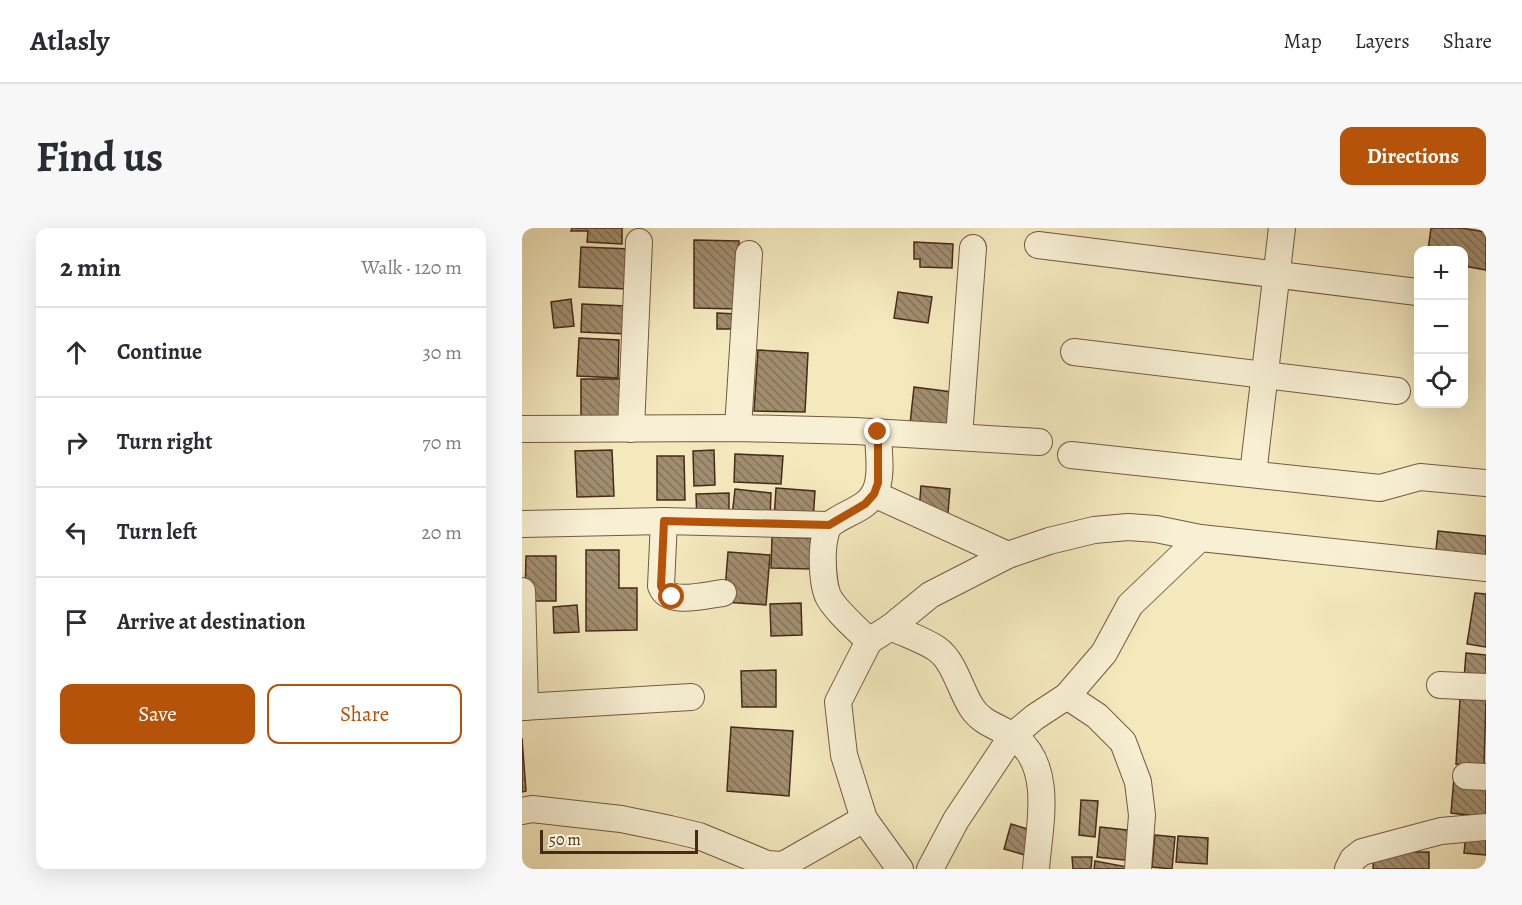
<!DOCTYPE html>
<html lang="en">
<head>
<meta charset="utf-8">
<style>
	body { margin:0; font-family:Alegreya,serif; background:#f7f7f7; color:#2b2b33 }
	.controls { position:absolute; right:18px; top:18px; display:grid; overflow:hidden; border-radius:12px; box-shadow:0 6px 24px #0002 }
	.controls button { width:54px; height:54px; display:grid; place-items:center; padding:0; border:0; border-bottom:2px solid #e1e1e2; background:#fff; color:#2b2b33; font:30px sans-serif }
	.scale { position:absolute; left:18px; bottom:15px; width:158px; box-sizing:border-box; padding-left:6px; border:3px solid #482a1a; border-top:0; font-size:16px; line-height:21px; white-space:nowrap; color:#482a1a; -webkit-text-stroke:4px #f8f0d4; paint-order:stroke }
	.stop { position:absolute; width:18px; height:18px; margin:-14px; border:4px solid #b45309; border-radius:50%; background:#fff }
	.stop.end { background:#b45309; border-color:#fff; box-shadow:0 2px 6px #0008 }
	.list { margin:0; padding:0; list-style:none }
	h2 { display:flex; justify-content:space-between; align-items:center; height:78px; margin:0; padding:0 24px; font-size:26px }
	h2 small { font-size:20px; font-weight:400; color:#7c7c81 }
	.list li { display:grid; grid-template-columns:39px 1fr auto; gap:18px; align-items:center; box-sizing:border-box; height:90px; padding:0 24px; border-top:2px solid #e1e1e2 }
	.list b { display:block; font-size:22px; white-space:nowrap }
	.list em { font-size:20px; font-style:normal; color:#7c7c81 }
	.actions { display:flex; gap:12px; padding:18px 24px }
	.actions a { flex:1; padding:14px 0; border:2px solid #b45309; border-radius:12px; text-align:center; font-size:21px; color:#b45309 }
	.actions .main { background:#b45309; color:#fff }
	.icon { flex:none; width:33px; height:33px; fill:none; stroke:currentColor; stroke-width:2; stroke-linecap:round; stroke-linejoin:round }
	.map { position:relative; flex:none; width:964px; height:641px; overflow:hidden; border-radius:12px }
	header { display:flex; align-items:center; gap:36px; box-sizing:border-box; height:84px; padding:0 30px; background:#fff; border-bottom:2px solid #e1e1e2 }
	header strong { font-size:28px }
	nav { display:flex; gap:33px; margin-inline-start:auto; font-size:21px }
	.intro { display:flex; align-items:center; justify-content:space-between; box-sizing:border-box; height:144px; padding:0 36px }
	h1 { margin:0; font-size:42px }
	.button { padding:15px 27px; border-radius:12px; background:#b45309; color:#fff; font-size:21px; font-weight:700 }
	main { display:flex; gap:36px; padding:0 36px }
	aside { flex:1; background:#fff; border-radius:12px; box-shadow:0 6px 24px #0002 }
	.map>svg:first-child { display:block }
</style>
</head>
<body>
<header>
<strong>Atlasly</strong>
<nav><a>Map</a><a>Layers</a><a>Share</a></nav>
</header>
<div class="intro"><h1>Find us</h1><a class="button">Directions</a></div>
<main>
<aside>
<h2>2 min<small>Walk · 120 m</small></h2>
<ul class="list">
<li><svg class="icon" aria-label="ahead" viewBox="0 0 24 24"><path d="M12 20V5M6 11l6-6 6 6"/></svg><div><b>Continue</b></div><em>30 m</em></li>
<li><svg class="icon" aria-label="right" viewBox="0 0 24 24"><path d="M7 20v-9h11M14 6l5 5-5 5"/></svg><div><b>Turn right</b></div><em>70 m</em></li>
<li><svg class="icon" aria-label="left" viewBox="0 0 24 24"><path d="M17 20v-9H6M10 6l-5 5 5 5"/></svg><div><b>Turn left</b></div><em>20 m</em></li>
<li><svg class="icon" aria-label="arrive" viewBox="0 0 24 24"><path d="M6 21V4h12l-3 4 3 4H6"/></svg><div><b>Arrive at destination</b></div></li>
</ul>
<div class="actions"><a class="main">Save</a><a>Share</a></div>
</aside>
<div class="map">
<svg width="964" height="641" viewBox="0 0 964 641">
	<defs>
		<pattern id="building-back-hatch" width="6" height="6" patternUnits="userSpaceOnUse" patternTransform="scale(1.5)"><rect width="6" height="6" fill="#a18d6f"/><path d="M-1 5l2 2M0 0l6 6M5-1l2 2" fill="none" stroke="#85735a"/></pattern>
	</defs>
	<rect width="100%" height="100%" fill="#f4e8bd"/>
	<filter id="stains"><feTurbulence type="fractalNoise" baseFrequency=".00333" numOctaves="4"/><feColorMatrix values="0 0 0 0 .2 0 0 0 0 .09 0 0 0 0 .02 0 0 0 .5 -.17"/></filter>
	<radialGradient id="worn" r=".72"><stop offset=".6" stop-color="#630" stop-opacity="0"/><stop offset="1" stop-color="#630" stop-opacity=".3"/></radialGradient>
	<g fill="url(#building-back-hatch)" stroke="#482a1a" stroke-width="1.5">
		<path d="M50,0H100V16L65,14L66,3H49Z"/>
		<path d="M909,0H939L964,4V42L942,38V22H906Z"/>
		<path d="M172,12L217,13L216,81L172,80Z"/>
		<path d="M392,14L431,16L430,40L398,39V31H392Z"/>
		<path d="M59,19L109,21L107,61L57,59Z"/>
		<path d="M376,64L410,69L406,95L372,90Z"/>
		<path d="M49,71L52,98L32,100L29,74Z"/>
		<path d="M60,76L104,78V106L59,104Z"/>
		<path d="M195,85L215,86V101H195Z"/>
		<path d="M57,110L97,112L96,150L55,148Z"/>
		<path d="M236,122L286,125L283,184L232,183Z"/>
		<path d="M59,151H100L99,195H59Z"/>
		<path d="M392,159L430,164L426,200L388,196Z"/>
		<path d="M90,222L92,268L55,269L53,223Z"/>
		<path d="M192,222L193,257L172,258L171,223Z"/>
		<path d="M213,226L261,228L259,256L212,254Z"/>
		<path d="M135,228H162L163,272H135Z"/>
		<path d="M399,258L428,261L426,285L397,283Z"/>
		<path d="M254,260L293,263L291,293L252,291Z"/>
		<path d="M213,261L249,265L248,293L210,288Z"/>
		<path d="M207,265V292L175,293L174,266Z"/>
		<path d="M916,303L964,308V328L914,322Z"/>
		<path d="M250,309L289,310L288,341L249,340Z"/>
		<path d="M64,322H97V360H115V402L64,403Z"/>
		<path d="M206,324L248,327L244,377L202,374Z"/>
		<path d="M4,328H34V373H3Z"/>
		<path d="M953,365L964,366V419L945,416Z"/>
		<path d="M279,375L280,407L249,408L248,376Z"/>
		<path d="M55,377L57,404L32,405L31,379Z"/>
		<path d="M944,425L964,427V453L942,451Z"/>
		<path d="M254,442V479H220L219,443Z"/>
		<path d="M938,471L964,472L962,538L934,536Z"/>
		<path d="M209,499L271,503L267,568L205,563Z"/>
		<path d="M0,510L4,563L0,564Z"/>
		<path d="M932,549L964,552V589L929,585Z"/>
		<path d="M559,572L576,573L573,609L557,607Z"/>
		<path d="M489,596L509,602L503,627L482,621Z"/>
		<path d="M578,599L614,603L611,633L575,629Z"/>
		<path d="M944,605L964,607V627L942,625Z"/>
		<path d="M633,607L653,609L650,641L630,639Z"/>
		<path d="M656,608L686,610L685,636L654,634Z"/>
		<path d="M852,624H907V641H851Z"/>
		<path d="M550,629H570L569,641H551Z"/>
		<path d="M573,633L611,640V641H572Z"/>
	</g>
	<g fill="none" stroke-linecap="round" stroke-linejoin="round">
		<defs>
			<g id="street">
				<path d="M516,17L895,64"/>
				<path d="M552,124L875,163"/>
				<path d="M216,200L227,26"/>
				<path d="M0,201L216,200L333,203L517,214"/>
				<path d="M109,201L117,14"/>
				<path d="M437,209L451,20"/>
				<path d="M549,227L858,260L898,249L964,255"/>
				<path d="M731,246L760,0"/>
				<path d="M352,266L486,327"/>
				<path d="M142,293L139,358C146,378 183,367 201,365"/>
				<path d="M0,296L142,293L307,297"/>
				<path d="M0,363L3,479"/>
				<path d="M369,399C383,406 402,412 415,421C433,434 438,462 450,480C461,497 480,499 495,511C532,541 517,599 514,641"/>
				<path d="M347,413C336,402 312,381 306,368C300,354 297,307 309,296C322,285 345,281 353,264C361,247 356,222 356,204"/>
				<path d="M918,457L964,459"/>
				<path d="M545,468L575,488L601,514L616,554L620,587L616,641"/>
				<path d="M0,479L169,469"/>
				<path d="M944,548L964,549"/>
				<path d="M0,583L10,581L99,591L148,601L177,608L245,636L261,637L342,591"/>
				<path d="M378,641L342,591L322,527L316,474L347,413L369,399L408,367L486,327L527,313L572,302L606,299L634,301L678,310"/>
				<path d="M408,641L434,592L490,508L513,489L545,468L582,425L608,377L678,310L964,340"/>
				<path d="M826,641L831,631L840,624L919,603L964,599"/>
			</g>
		</defs>
		<use href="#street" stroke="#735a43" stroke-width="28"/>
		<use href="#street" stroke="#f8f0d4" stroke-width="26"/>
	</g>
	<g fill="none" stroke-linecap="round" stroke-linejoin="round">
		<path stroke="#b45309" stroke-width="8" d="M150,369L142,365L139,358L142,293L307,297L343,276L352,266L356,255V204"/>
	</g>
	<rect width="100%" height="100%" filter="url(#stains)"/>
	<rect width="100%" height="100%" fill="url(#worn)"/>
</svg>
<div class="controls">
<button>+</button>
<button>−</button>
<button><svg class="icon" aria-label="locate" viewBox="0 0 24 24"><circle cx="12" cy="12" r="6"/><path d="M12 2v4M12 18v4M2 12h4M18 12h4"/></svg></button>
</div>
<div class="scale">50 m</div>
<div class="stop" style="left:150px;top:369px"></div>
<div class="stop end" style="left:356px;top:204px"></div>
</div>
</main>
</body>
</html>
